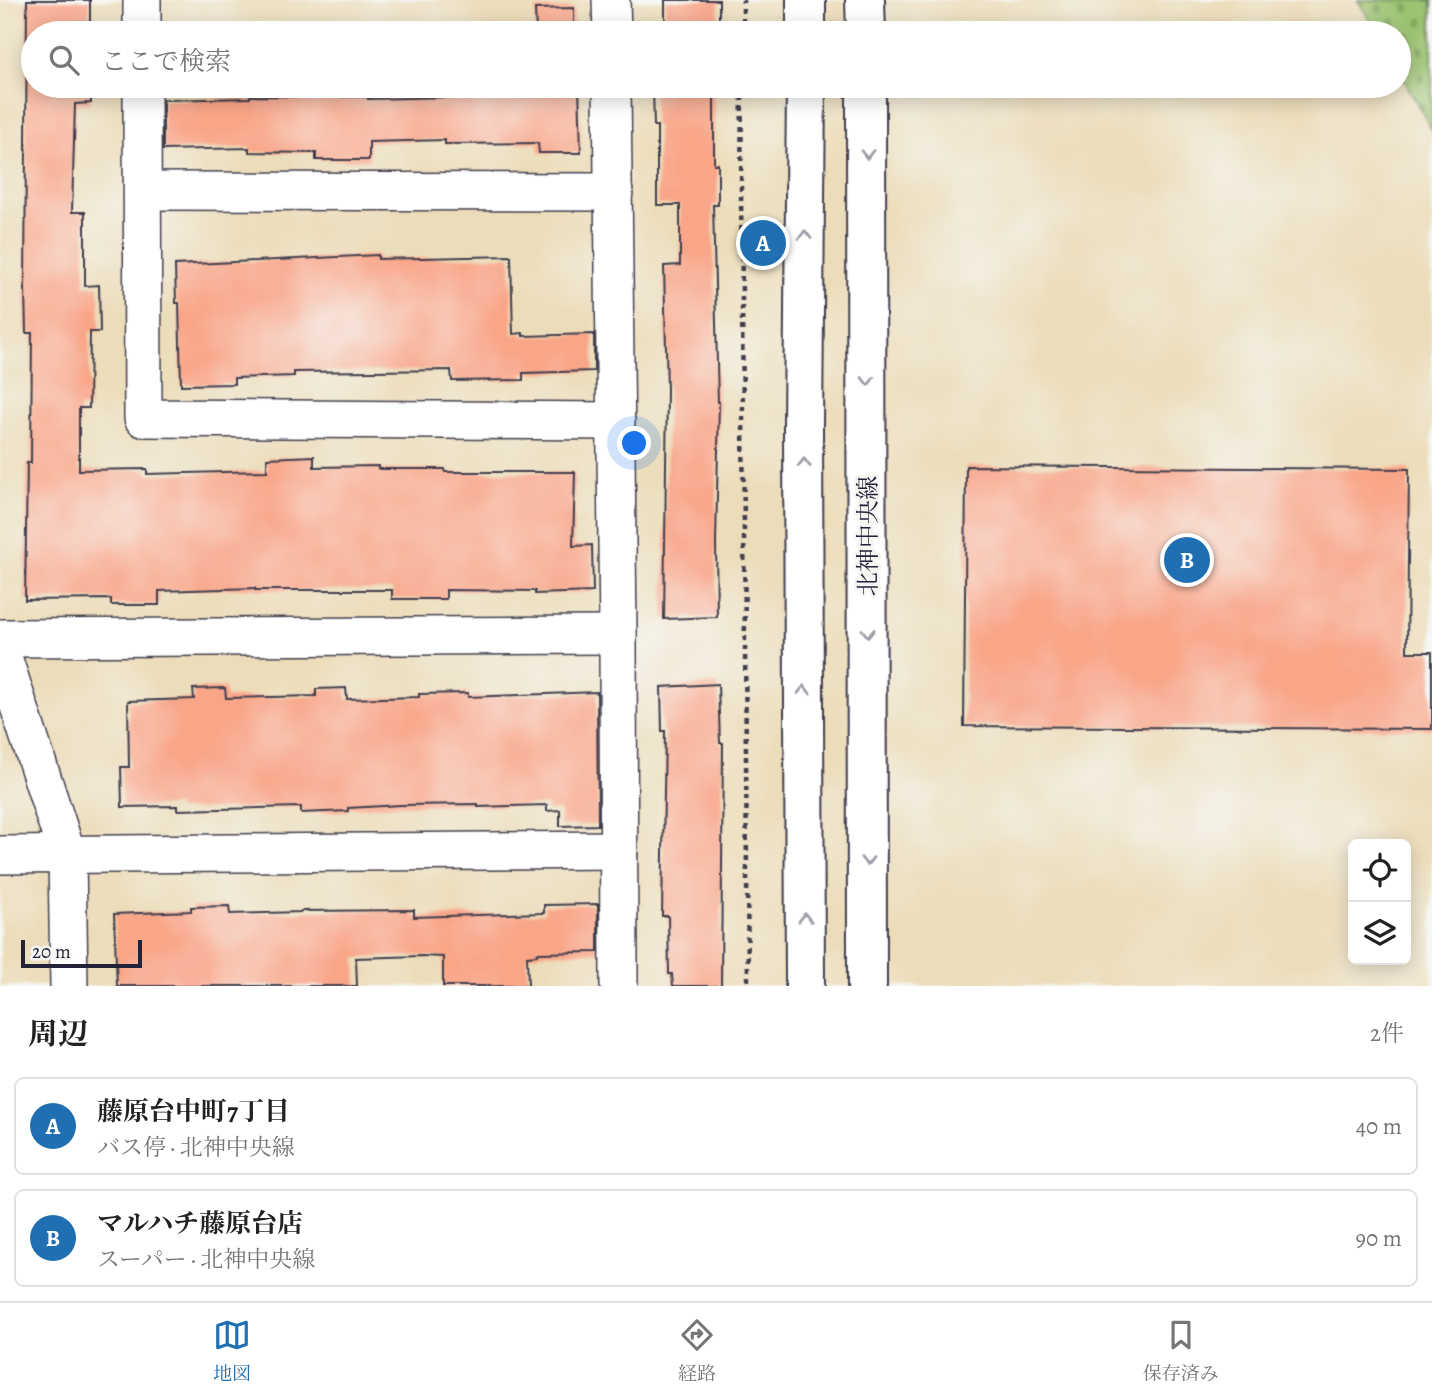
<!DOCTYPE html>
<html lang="ja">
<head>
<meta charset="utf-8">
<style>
	body { margin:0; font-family:Alegreya,"Noto Serif JP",serif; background:#f2f2f2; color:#222 }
	.controls { position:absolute; right:21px; bottom:21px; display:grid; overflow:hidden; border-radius:10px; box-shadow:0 4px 18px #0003 }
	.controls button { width:63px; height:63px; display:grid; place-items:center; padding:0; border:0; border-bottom:2px solid #e0e0e0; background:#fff; color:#222; font:35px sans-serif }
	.scale { position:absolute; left:21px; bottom:18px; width:121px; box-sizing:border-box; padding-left:7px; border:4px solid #22223b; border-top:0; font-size:19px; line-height:24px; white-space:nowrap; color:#22223b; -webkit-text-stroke:5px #f6f6f2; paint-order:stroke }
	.you { position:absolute; left:635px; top:444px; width:24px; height:24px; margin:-18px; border:5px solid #fff; border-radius:50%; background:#1a73e8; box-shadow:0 0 0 10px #1a73e833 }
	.badge { display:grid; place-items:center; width:46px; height:46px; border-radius:50%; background:#1f6fb2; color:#fff; font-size:23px; font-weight:700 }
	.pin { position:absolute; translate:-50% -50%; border:4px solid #fff; box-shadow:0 2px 7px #0006 }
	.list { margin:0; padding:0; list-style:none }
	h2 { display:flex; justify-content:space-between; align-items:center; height:91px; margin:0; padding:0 28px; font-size:30px }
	h2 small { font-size:23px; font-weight:400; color:#767676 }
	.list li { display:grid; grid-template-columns:46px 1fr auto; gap:21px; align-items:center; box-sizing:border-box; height:98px; margin:0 14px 14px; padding:0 14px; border:2px solid #e0e0e0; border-radius:10px }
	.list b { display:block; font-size:26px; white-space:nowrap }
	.list p { margin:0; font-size:23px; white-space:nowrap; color:#767676 }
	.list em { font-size:23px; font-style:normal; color:#767676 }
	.icon { flex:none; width:38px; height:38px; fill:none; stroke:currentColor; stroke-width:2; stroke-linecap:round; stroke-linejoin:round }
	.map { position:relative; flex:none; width:1432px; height:986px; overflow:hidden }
	.search { position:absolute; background:#fff; box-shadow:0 4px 18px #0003; left:21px; right:21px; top:21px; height:77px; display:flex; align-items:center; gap:18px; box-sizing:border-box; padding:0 24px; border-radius:38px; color:#767676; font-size:26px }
	.sheet { height:315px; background:#fff }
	nav { display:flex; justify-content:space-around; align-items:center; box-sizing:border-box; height:98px; border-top:2px solid #e0e0e0; background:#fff; font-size:19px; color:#767676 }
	nav a { display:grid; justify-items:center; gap:4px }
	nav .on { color:#1f6fb2 }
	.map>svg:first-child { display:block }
</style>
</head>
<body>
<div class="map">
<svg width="1432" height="986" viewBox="0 0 1432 986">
	<defs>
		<pattern id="cemetery-stones" width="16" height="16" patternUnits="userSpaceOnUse" patternTransform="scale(1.75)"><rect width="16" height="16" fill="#9bc36f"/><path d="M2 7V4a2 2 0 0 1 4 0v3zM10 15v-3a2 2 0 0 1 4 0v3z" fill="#85a761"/></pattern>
	</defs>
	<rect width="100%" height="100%" fill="#f6f6f2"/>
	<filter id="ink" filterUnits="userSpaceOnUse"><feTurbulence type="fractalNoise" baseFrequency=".0143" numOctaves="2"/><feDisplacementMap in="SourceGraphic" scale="14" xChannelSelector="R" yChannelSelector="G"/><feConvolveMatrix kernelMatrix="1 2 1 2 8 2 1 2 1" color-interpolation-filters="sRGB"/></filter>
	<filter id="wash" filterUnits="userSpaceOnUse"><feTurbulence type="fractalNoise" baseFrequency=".00686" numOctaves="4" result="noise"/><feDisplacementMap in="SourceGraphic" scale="28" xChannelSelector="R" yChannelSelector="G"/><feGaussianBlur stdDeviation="1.57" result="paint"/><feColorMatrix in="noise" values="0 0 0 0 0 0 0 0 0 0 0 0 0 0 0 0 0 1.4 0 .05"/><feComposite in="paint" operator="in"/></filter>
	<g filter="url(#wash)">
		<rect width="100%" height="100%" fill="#ecddba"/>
		<path fill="url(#cemetery-stones)" stroke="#5e7255" stroke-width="2" d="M1358,0H1432V130L1399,71V33H1377Z"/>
		<g id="blocks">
			<g fill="#f9a588">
				<path d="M27,0H90V33H33V86H91V103L75,104L72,212H85V286L99,285L100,332H90L89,408H79V470L147,469V474L267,471V458L314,456V467L378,466V469H445V472H575L573,546L592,545L593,592L535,594V591L446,590V599H392V590H255V588L159,591V605H111V599L25,600L27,463H31L32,333H26L25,287Z"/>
				<rect x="665" y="0" width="54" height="33"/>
				<path d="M574,8V33H536L535,9Z"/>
				<path d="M537,86H579L581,153H539L538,143L445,144V140L369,142V160H316V153L249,152V148L163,150V100L250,98V96L368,97V99L537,95Z"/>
				<path d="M653,86H714V164H718V205H713L718,402H719L716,542L717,617L664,619L667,390L664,266L680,265V205H657V126H654Z"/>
				<path d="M378,255V259L511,256L513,334L523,333V336L594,334V371L523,373V380L452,381L451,370L294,372V376L234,378V384L181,385L179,303H176L175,265Z"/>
				<path d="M966,466L1409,469L1407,652H1432V729L964,726Z"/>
				<path d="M718,684L720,743H723L721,986H673L672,974H669L668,916H662L665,731H662L661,687Z"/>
				<path d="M225,688L226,698L316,696V689L346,688L347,699L419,697V694L468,693V697L597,692L598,825L560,826V810L547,811V805L478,807V804L401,805L348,808V811L301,813V807L177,810V806L122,807L121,767H129L128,701L194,699L193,689Z"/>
				<path d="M598,904V952L537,953V955L527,956L528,986H443V957L422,956L356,958L357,986H117L114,914L191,911V907L229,906L230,914L301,912V911L414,910V917L544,913V905Z"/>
			</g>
		</g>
	</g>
	<g filter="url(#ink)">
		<use href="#blocks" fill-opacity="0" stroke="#403e4e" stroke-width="2"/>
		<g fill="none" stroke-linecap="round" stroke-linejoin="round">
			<defs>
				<g id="street">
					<path d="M142,0V33"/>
					<path d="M611,0L612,33"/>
					<path d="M142,86L143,418L616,421"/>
					<path d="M612,86L618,635L619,986"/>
					<path d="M143,191L614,192"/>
					<path d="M0,638L618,635"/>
					<path d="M0,648L67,854L69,986"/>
					<path d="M0,855L619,850"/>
				</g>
				<g id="secondary">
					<path d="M865,0L866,33"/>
					<path d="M806,33V0"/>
					<path d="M866,86L867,986"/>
					<path d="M805,986L803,426L806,86"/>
				</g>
			</defs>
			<use href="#street" stroke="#403e4e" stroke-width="40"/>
			<use href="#secondary" stroke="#403e4e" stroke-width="42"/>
			<g stroke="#403e4e" stroke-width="4.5" stroke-dasharray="5 5" stroke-linecap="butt">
				<path d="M743,33V0"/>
				<path d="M742,86L741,189L748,986"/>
			</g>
			<use href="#street" stroke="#fff" stroke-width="37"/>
			<use href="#secondary" stroke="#fff" stroke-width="38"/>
		</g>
		<defs><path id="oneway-chevron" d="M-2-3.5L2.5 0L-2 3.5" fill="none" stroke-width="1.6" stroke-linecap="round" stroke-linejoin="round" transform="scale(1.75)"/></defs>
		<g stroke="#9c9ca7">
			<use href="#oneway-chevron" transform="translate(867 154) rotate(90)"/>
			<use href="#oneway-chevron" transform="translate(805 235) rotate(-90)"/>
			<use href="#oneway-chevron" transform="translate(868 381) rotate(90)"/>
			<use href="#oneway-chevron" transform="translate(804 463) rotate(-90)"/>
			<use href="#oneway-chevron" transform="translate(868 633) rotate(90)"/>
			<use href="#oneway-chevron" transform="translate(804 690) rotate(-90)"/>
			<use href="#oneway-chevron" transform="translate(867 861) rotate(90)"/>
			<use href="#oneway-chevron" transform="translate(805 918) rotate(-90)"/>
		</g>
	</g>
	<g text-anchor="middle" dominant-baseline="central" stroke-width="6" stroke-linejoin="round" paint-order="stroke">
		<g font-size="24" fill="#22223b" stroke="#f6f6f2">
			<text transform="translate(868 536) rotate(-90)">北神中央線</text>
		</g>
	</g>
</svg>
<div class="controls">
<button><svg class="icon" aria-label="locate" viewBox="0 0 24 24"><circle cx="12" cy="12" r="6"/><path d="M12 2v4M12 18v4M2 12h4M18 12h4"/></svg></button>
<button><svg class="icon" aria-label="layers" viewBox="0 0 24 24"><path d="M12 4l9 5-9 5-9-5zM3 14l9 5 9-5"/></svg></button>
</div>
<div class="scale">20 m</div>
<div class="you"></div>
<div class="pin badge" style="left:763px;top:243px">A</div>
<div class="pin badge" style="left:1187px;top:560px">B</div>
<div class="search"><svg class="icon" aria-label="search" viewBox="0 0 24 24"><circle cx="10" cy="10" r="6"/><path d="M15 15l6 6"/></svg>ここで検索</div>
</div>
<section class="sheet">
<h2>周辺<small>2件</small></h2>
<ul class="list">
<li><span class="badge">A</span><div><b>藤原台中町7丁目</b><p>バス停 · 北神中央線</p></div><em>40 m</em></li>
<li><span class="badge">B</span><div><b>マルハチ藤原台店</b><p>スーパー · 北神中央線</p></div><em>90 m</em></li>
</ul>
</section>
<nav>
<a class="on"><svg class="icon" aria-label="map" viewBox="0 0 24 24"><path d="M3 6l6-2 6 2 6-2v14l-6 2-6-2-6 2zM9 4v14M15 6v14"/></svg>地図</a>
<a><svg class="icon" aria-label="directions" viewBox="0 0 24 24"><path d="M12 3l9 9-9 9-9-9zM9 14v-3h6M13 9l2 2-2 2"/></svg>経路</a>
<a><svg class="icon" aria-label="saved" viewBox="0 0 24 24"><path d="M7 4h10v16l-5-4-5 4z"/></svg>保存済み</a>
</nav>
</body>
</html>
